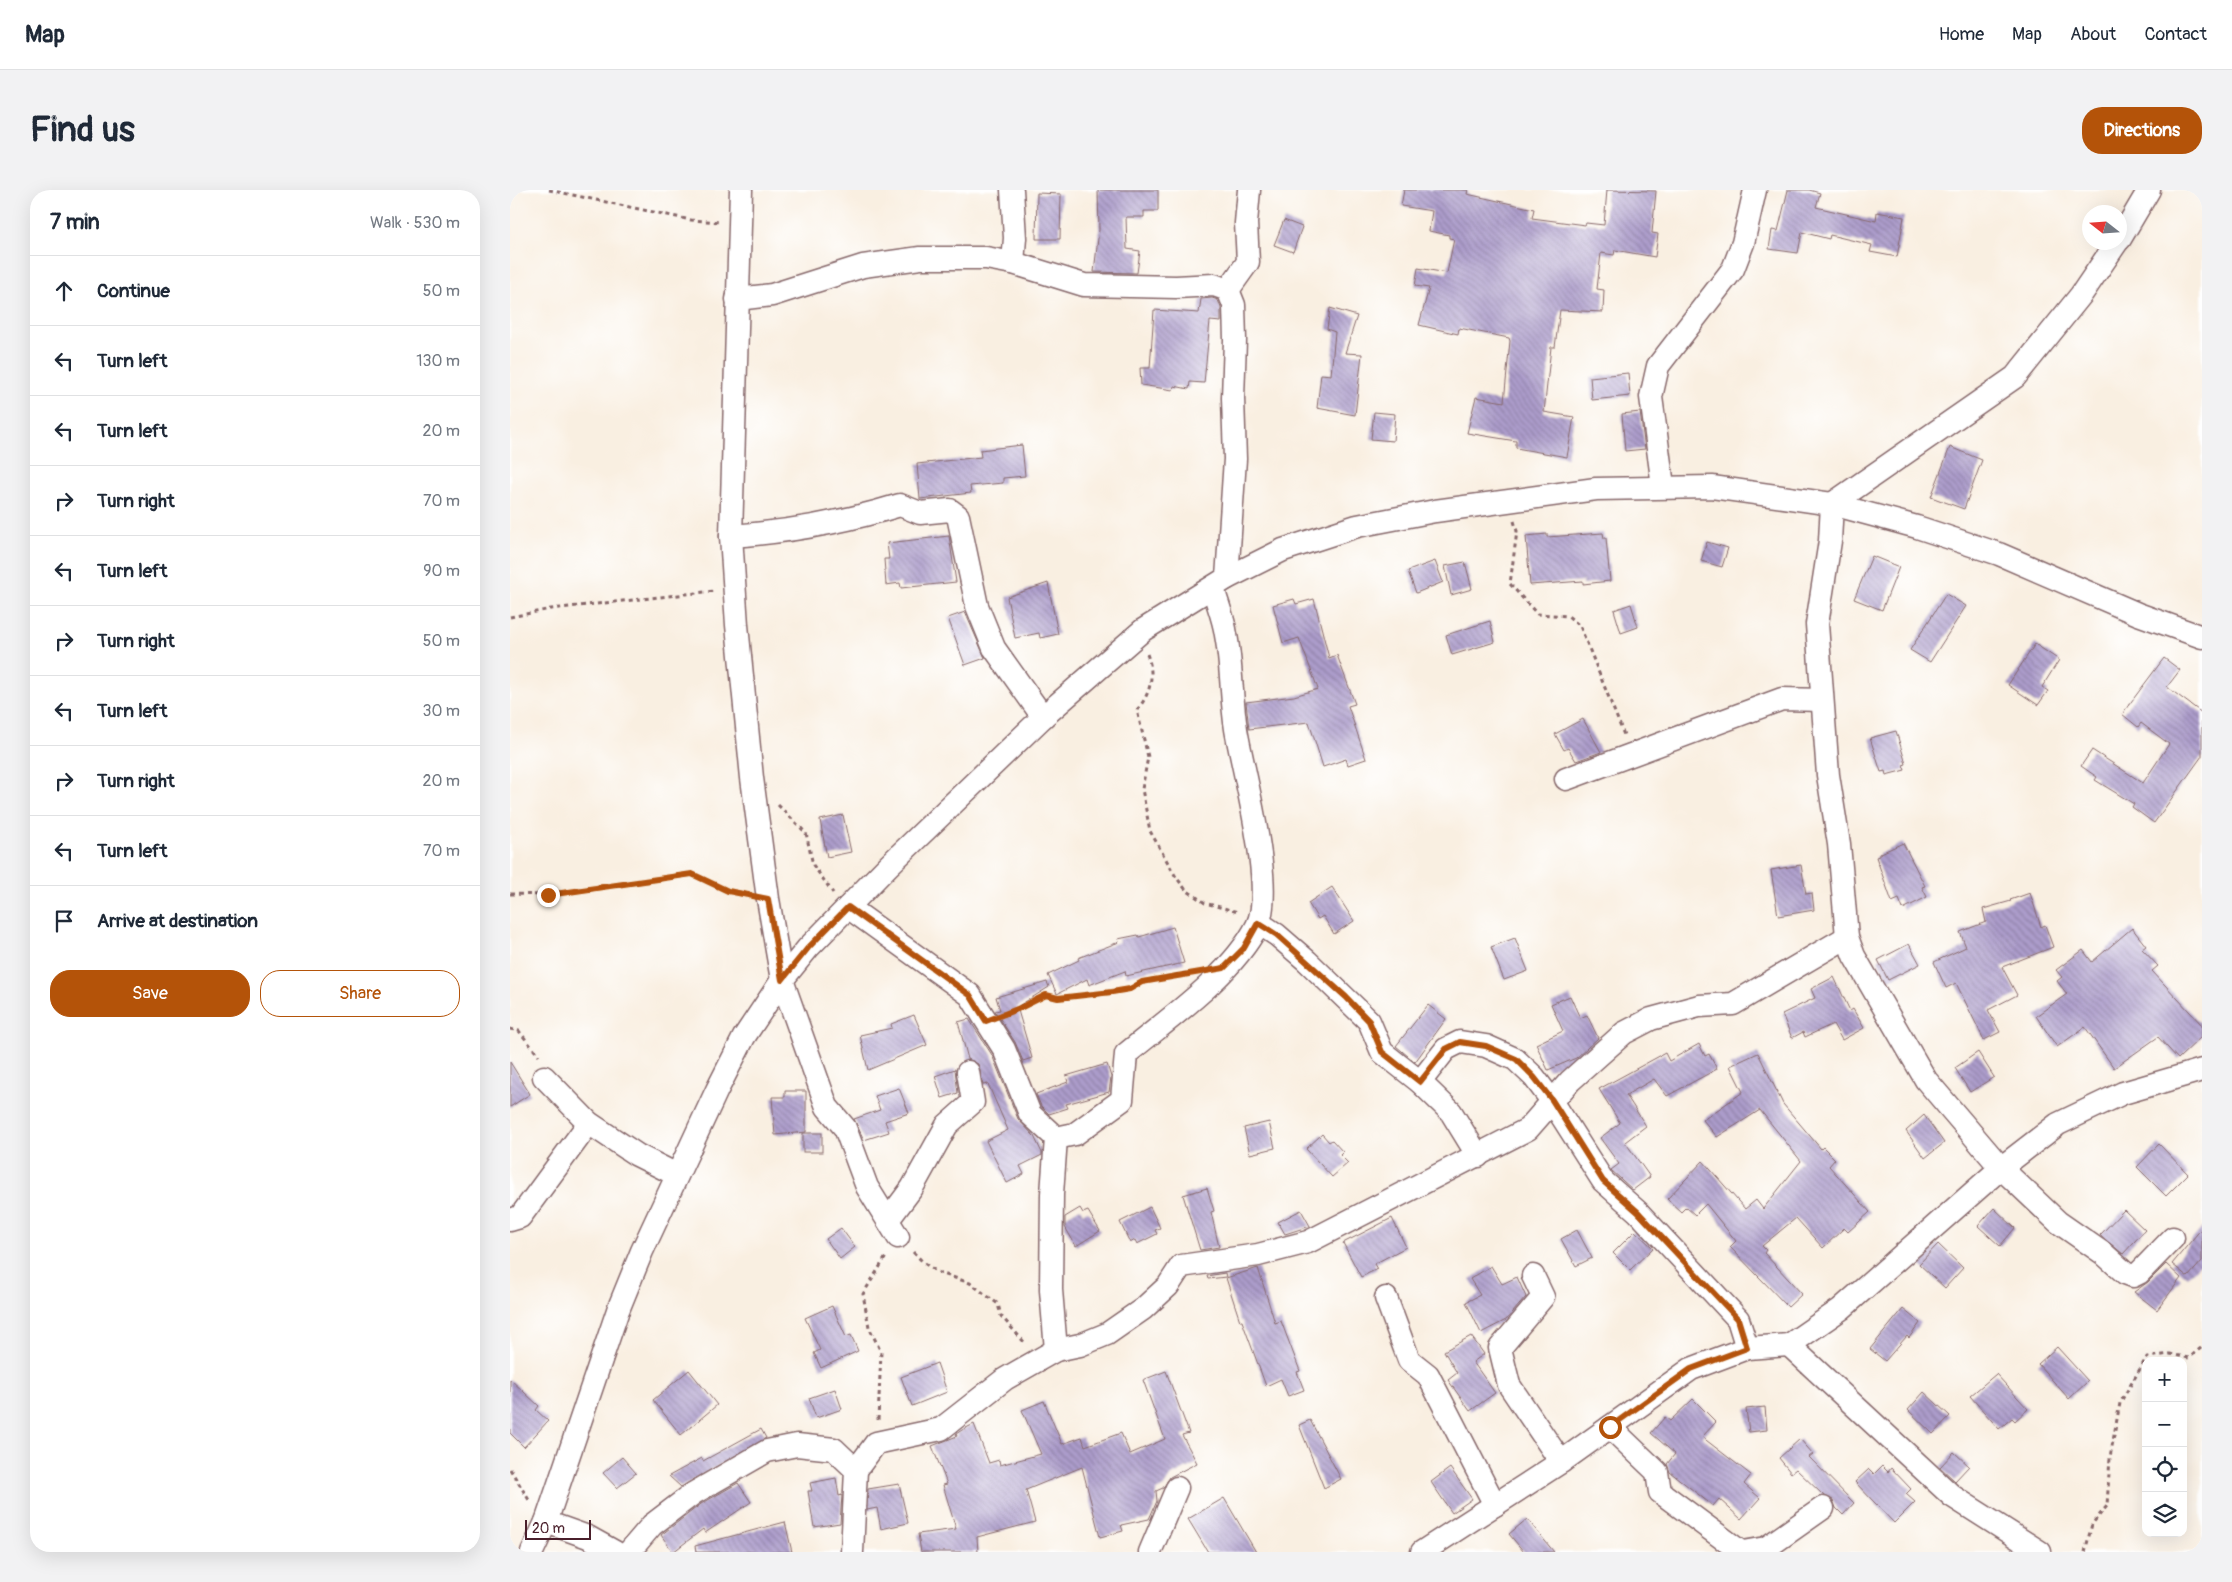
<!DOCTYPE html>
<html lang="en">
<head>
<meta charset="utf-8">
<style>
	body { margin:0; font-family:Pangolin,sans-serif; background:#f2f2f3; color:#1f2937 }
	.controls { position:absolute; right:15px; bottom:15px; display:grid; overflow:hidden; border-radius:10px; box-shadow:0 5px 20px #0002 }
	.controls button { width:45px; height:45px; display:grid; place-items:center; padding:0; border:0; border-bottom:1px solid #e0e1e3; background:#fff; color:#1f2937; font:25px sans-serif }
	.compass { position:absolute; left:1572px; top:15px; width:45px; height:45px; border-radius:50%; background:#fff; box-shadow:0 5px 20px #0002; rotate:287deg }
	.scale { position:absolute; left:15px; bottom:12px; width:66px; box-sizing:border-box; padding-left:5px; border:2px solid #4a1f2b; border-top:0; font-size:14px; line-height:18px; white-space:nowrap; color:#4a1f2b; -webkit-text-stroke:4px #fff; paint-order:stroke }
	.stop { position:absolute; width:15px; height:15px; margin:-11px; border:4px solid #b45309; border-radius:50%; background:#fff }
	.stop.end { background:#b45309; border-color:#fff; box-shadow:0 1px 5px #0008 }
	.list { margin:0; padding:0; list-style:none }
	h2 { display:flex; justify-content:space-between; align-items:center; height:65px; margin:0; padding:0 20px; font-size:21px }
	h2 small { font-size:16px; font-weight:400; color:#747a83 }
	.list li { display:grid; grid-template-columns:32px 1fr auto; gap:15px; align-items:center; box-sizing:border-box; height:70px; padding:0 20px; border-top:1px solid #e0e1e3 }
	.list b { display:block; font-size:19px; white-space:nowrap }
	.list em { font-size:16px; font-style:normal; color:#747a83 }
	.actions { display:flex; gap:10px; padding:15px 20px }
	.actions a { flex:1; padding:11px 0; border:1px solid #b45309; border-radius:20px; text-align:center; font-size:18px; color:#b45309 }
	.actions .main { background:#b45309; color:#fff }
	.icon { flex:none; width:28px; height:28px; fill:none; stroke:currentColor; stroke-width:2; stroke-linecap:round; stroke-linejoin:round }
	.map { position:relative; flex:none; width:1692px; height:1362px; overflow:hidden; border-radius:20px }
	header { display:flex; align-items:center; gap:30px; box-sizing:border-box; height:70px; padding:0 25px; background:#fff; border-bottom:1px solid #e0e1e3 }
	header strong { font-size:24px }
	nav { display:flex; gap:28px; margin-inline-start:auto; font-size:18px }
	.intro { display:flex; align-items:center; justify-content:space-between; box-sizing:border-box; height:120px; padding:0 30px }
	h1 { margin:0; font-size:35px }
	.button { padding:12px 22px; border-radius:20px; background:#b45309; color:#fff; font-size:18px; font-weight:700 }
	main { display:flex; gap:30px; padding:0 30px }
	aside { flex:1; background:#fff; border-radius:20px; box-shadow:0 5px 20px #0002 }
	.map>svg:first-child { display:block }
</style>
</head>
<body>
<header>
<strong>Map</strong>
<nav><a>Home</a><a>Map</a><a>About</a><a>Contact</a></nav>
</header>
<div class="intro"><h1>Find us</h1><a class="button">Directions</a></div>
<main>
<aside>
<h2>7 min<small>Walk · 530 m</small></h2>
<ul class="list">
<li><svg class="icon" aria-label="ahead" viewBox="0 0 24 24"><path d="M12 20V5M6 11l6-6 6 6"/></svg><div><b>Continue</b></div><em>50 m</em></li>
<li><svg class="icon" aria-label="left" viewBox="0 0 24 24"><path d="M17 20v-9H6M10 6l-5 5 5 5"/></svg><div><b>Turn left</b></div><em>130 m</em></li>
<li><svg class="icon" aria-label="left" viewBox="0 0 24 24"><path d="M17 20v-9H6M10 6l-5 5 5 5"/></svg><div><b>Turn left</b></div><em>20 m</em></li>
<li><svg class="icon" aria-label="right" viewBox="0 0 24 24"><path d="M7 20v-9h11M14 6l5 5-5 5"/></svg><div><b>Turn right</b></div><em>70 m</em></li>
<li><svg class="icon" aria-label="left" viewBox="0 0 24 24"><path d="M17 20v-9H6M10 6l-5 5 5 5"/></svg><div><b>Turn left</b></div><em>90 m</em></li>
<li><svg class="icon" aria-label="right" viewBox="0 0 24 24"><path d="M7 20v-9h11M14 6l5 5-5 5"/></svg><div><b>Turn right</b></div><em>50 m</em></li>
<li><svg class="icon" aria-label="left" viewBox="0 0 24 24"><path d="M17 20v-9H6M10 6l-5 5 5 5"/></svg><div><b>Turn left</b></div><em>30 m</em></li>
<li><svg class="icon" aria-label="right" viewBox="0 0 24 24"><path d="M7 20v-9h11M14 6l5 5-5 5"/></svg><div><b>Turn right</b></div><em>20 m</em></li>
<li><svg class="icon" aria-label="left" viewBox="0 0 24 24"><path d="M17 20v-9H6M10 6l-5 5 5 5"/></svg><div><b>Turn left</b></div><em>70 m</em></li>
<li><svg class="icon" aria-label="arrive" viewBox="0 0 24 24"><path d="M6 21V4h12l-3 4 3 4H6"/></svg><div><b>Arrive at destination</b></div></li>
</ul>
<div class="actions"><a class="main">Save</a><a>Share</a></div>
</aside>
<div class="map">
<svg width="1692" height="1362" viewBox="0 0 1692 1362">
	<defs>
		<pattern id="building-back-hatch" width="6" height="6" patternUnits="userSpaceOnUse" patternTransform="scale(1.25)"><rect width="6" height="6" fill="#ac9ccb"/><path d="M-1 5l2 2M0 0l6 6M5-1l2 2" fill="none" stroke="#8e7fa5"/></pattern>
	</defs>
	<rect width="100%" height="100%" fill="#fff"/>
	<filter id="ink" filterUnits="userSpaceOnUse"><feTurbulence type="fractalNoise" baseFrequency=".02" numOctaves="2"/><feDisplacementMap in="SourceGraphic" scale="10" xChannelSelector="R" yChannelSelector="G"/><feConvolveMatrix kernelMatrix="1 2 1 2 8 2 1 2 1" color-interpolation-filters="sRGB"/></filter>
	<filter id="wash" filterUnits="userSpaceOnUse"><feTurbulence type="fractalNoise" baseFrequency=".0096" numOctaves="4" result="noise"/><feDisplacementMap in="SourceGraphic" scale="20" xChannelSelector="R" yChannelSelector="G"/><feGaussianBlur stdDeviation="1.12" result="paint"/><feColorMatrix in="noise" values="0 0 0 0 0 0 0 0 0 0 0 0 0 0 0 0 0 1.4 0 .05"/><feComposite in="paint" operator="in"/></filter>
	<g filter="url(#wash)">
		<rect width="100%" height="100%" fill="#f9efe1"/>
		<g id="blocks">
			<g fill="url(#building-back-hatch)">
				<path d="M588,0H648V21H634V27H616L617,59L630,61L627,83L584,82L589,40Z"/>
				<path d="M894,0H958L957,4L1024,19L1022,28L1075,35L1076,33L1094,35L1097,0L1146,1L1142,43L1148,44L1145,67L1105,60L1104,65L1091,63L1087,99L1094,100L1093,122L1050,120L1045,157H1041L1034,222L1064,227L1057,267L1006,258V251L957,243L966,207L994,212L1000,151L999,148L949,138L948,144L909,135L919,98L905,96L908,78L937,83L944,49L939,48V45L919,41L922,21L891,16Z"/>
				<path d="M1278,0H1299L1310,3L1306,17L1366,31L1367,22L1394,27L1387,67L1360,62L1362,55L1320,45L1319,49L1292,42L1288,63L1259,59L1262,40L1268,41Z"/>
				<path d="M527,3L551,4L550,49H526Z"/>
				<path d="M774,30L792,37L783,62L764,55Z"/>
				<path d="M702,108L708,110L711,118V132L700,131L694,193L680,192L679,199L664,196L663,200L631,195L630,178H640L644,120L689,123L691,109Z"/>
				<path d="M820,118L847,126L835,163L852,164L845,225L807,218L811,184L821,185L825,142L817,139Z"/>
				<path d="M1118,183L1120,206L1082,210L1080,187Z"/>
				<path d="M864,222L885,224L883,251L861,249Z"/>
				<path d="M1130,222L1135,259L1115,261L1112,224Z"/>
				<path d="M512,255L515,286L493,288V293L460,296L461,303L410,309L407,274L471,267L470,260Z"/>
				<path d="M1440,257L1472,270L1454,319L1421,307Z"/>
				<path d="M1093,343L1094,348H1096L1100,391L1073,394V391L1020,395L1016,346L1037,344V347Z"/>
				<path d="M439,346L446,392L391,398L390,393L376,395L374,369H379L377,353Z"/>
				<path d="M1197,352L1218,358L1212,377L1191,371Z"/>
				<path d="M1362,366L1389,377L1372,420L1344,409Z"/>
				<path d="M925,371L933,392L906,403L898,381Z"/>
				<path d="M955,372L962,399L941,405L935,376Z"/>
				<path d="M538,393L548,444L530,448L529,443L505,448L497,407Z"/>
				<path d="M1436,404L1456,416L1420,472L1400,460Z"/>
				<path d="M784,409L786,414L804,409L819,468L827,465L845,514L838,516L856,569L838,575L836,569L813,577L799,532L739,539L736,512L784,506L808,499L789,448L773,453L763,415Z"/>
				<path d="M1121,414L1128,437L1111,443L1104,420Z"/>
				<path d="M455,422L475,468L455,475L438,428Z"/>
				<path d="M980,431L985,452L942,465L936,445Z"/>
				<path d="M1525,454L1549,470L1532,497L1538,501L1528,515L1498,495Z"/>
				<path d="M1654,468L1670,480L1657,497L1692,523V566L1644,633L1622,617L1624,614L1585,590L1587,587L1571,576L1582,560L1633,593L1659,554L1631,533L1628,537L1612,524Z"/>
				<path d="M1073,529L1091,562L1066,571L1058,558L1054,560L1045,544Z"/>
				<path d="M1386,541L1396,574L1393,575L1395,580L1376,585L1375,581L1371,582L1360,548Z"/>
				<path d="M333,625L341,662L317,667L310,630Z"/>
				<path d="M1393,653L1415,696L1412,697L1417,707L1393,719L1389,709L1382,712L1366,667L1369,666V664Z"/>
				<path d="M1291,675L1296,704L1302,703L1304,720L1268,726L1261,680Z"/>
				<path d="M822,697L844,731L824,744L813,726L808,729L798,713Z"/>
				<path d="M1520,703L1531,737L1535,735L1543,757L1492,777L1507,805L1478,820L1490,842L1474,850L1446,793L1436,798L1424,772L1456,757L1450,742L1476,732L1473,719L1501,711L1500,710Z"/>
				<path d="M663,737L674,773L616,786L615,781L579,795L577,789L547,804L538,785L569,770L568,768L609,752L608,749L628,745L629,747Z"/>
				<path d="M1622,738L1636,756L1632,759L1648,776L1642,781L1692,835V846L1668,869L1648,847L1604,878L1575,837L1547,857L1526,826L1557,804L1547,791L1552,787L1546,780L1573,760L1582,772Z"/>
				<path d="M1005,748L1018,781L994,790L981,757Z"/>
				<path d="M1399,754L1410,774L1378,790L1368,770Z"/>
				<path d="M1324,787L1340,821L1343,819L1354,838L1332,850L1323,834L1295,847L1293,842L1282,848L1272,824L1305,808L1301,799Z"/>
				<path d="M537,792L539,797L507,817L522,868L513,871L505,852L485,821L490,820L486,807Z"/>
				<path d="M1060,806L1070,828L1077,825L1088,848L1066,868L1038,880L1026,854L1053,841L1041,814Z"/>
				<path d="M918,815L936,829L905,872L886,856Z"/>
				<path d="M404,825L417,855L358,880L350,845L382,838L381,834Z"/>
				<path d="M459,829L482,865L508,929L524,946L532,963V965L510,976L514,984L497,993L476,951L498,940L478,894L473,895L468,874L458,869L448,832Z"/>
				<path d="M1189,854L1195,866L1199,864L1207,879L1157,906L1144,889L1116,905L1136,936L1115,952L1140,987L1123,1000L1101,980L1109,974L1090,948L1110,933L1089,899L1155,863L1159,871Z"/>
				<path d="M1468,862L1484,887L1460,902L1445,878Z"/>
				<path d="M1248,863L1273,914L1311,959L1313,957L1325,969L1319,976L1360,1022L1338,1042L1334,1038L1313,1058L1286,1028L1252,1056L1256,1060L1254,1063L1292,1104L1278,1117L1220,1057L1226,1051L1196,1014L1185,1025L1176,1017L1171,1022L1157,1009L1193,971L1235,1019L1246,1010L1253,1019L1291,971L1250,920L1207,947L1193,930L1233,902L1220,876Z"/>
				<path d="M0,872L20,904L0,917Z"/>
				<path d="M597,874L601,887L599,902L556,914L558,918L539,924L531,916L526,904L558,892L556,886Z"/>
				<path d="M445,879L448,903L432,908L425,886Z"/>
				<path d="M389,898L399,923L375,931L379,942L354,950L344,929L370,920L365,906Z"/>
				<path d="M275,901H296V942L265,945L262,907H275Z"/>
				<path d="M1414,925L1434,953L1415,968L1396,941Z"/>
				<path d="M759,932L765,958L740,964L734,938Z"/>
				<rect x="293" y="943" width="19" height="19"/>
				<path d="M812,944L819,952L822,950L833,962L830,965L838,973L822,987L796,959Z"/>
				<path d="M1649,954L1678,984L1656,1006L1627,977Z"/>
				<path d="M697,998L704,1021L701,1022L709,1057L690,1060L673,1005Z"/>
				<path d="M640,1017L650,1038L645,1040L647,1044L627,1054L625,1050L620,1053L610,1032Z"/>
				<path d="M570,1018L573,1023L578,1021L590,1041L566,1056L555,1037V1027Z"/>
				<path d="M1484,1018L1505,1038L1490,1056L1468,1036Z"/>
				<path d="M791,1020L800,1036L775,1044L768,1032Z"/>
				<path d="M1614,1020L1635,1040L1613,1064L1590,1045Z"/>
				<path d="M882,1028L896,1057L864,1074L867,1079L851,1087L833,1053Z"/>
				<path d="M331,1038L345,1057L330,1069L316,1049Z"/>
				<path d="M1692,1038V1071L1678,1087L1662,1074Z"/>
				<path d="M1067,1040L1082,1068L1066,1076L1051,1049Z"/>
				<path d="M1125,1041L1143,1058L1120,1080L1103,1063Z"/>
				<path d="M1428,1054L1453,1078L1435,1098L1409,1074Z"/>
				<path d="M1656,1074L1671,1088L1647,1120L1624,1102L1638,1092Z"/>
				<path d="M981,1076L992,1094L1007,1087L1016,1107L996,1130L971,1143L956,1112L970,1105L960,1089Z"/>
				<path d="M748,1078L765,1133L771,1131L790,1181L787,1182L794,1200L778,1206L771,1189L756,1196L732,1131H730L716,1088Z"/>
				<path d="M715,1083L716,1087L698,1089L697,1086Z"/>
				<path d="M322,1116L336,1147L341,1145L348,1161L311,1178L304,1163L310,1160L295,1128Z"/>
				<path d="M1393,1119L1410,1133L1399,1148L1397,1146L1375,1171L1360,1159Z"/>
				<path d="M961,1146L974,1164L963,1172L985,1203L960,1221L938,1190L947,1183L934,1161Z"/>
				<path d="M1547,1157L1578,1191L1559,1209L1528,1174Z"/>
				<path d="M427,1173L437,1202L402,1216L391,1187Z"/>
				<path d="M179,1180L207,1215L171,1245L143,1210Z"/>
				<path d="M656,1181L679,1243L672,1245L687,1273L660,1287L653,1298L646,1301L647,1311L639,1329L611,1335L613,1341L590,1347L572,1277L516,1300L525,1332L467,1347L468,1362H411L408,1344L446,1339L433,1295L437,1294L422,1256L447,1246L446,1244L452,1240L464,1234L479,1273L489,1270L490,1275L531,1264L512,1220L534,1211L552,1254L572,1247L575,1256L611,1243L620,1264L655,1249L633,1190Z"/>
				<path d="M1486,1184L1518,1219L1505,1231L1502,1228L1489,1239L1460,1206Z"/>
				<path d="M0,1189L29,1216L26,1220L38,1231L14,1257L0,1243Z"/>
				<path d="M325,1199L332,1219L306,1228L299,1208Z"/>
				<path d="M1414,1202L1440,1226L1423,1244L1398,1220Z"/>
				<path d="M1183,1209L1206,1232L1192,1247L1241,1285L1234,1294L1250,1308L1231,1329L1209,1309L1203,1316L1160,1282L1157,1274L1165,1264L1141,1243L1155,1227L1160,1231Z"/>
				<path d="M1255,1217L1257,1240L1239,1242L1236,1219Z"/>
				<path d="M800,1230L831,1289L814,1298L789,1235Z"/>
				<path d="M251,1239L256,1248L171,1297L159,1286L192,1268L193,1271Z"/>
				<path d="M1290,1249L1303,1264L1299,1267L1344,1313L1333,1325L1326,1318L1323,1310L1313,1305L1286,1279L1281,1283L1269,1268Z"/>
				<path d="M1444,1262L1459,1276L1445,1291L1430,1277Z"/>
				<path d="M112,1267L126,1283L107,1298L93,1283Z"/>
				<path d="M1372,1276L1378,1282L1381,1278L1401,1299L1396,1304L1405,1312L1384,1333L1345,1292L1359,1279L1364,1284Z"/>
				<path d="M940,1278L962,1309L942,1323L921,1292Z"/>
				<path d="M326,1288L329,1306L332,1305L330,1333L304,1337L298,1301H302L300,1293Z"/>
				<path d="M228,1293L241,1312L195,1343L193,1339L163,1362L151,1345L191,1314Z"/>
				<path d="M389,1294L398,1333L371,1339L367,1318L357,1320L358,1299Z"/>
				<path d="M714,1308L746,1362H698L678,1329Z"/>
				<path d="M1017,1329L1044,1362H1014L999,1344Z"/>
				<path d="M275,1332L282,1362H186L185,1356Z"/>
			</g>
		</g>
	</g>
	<g filter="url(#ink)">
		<use href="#blocks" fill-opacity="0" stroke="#87686b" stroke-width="1"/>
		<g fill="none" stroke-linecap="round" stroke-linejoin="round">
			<defs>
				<g id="minor">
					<path d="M231,0L221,346L227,435L242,588L258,709L272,790L317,917L335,938L357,997L388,1047"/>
					<path d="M502,0L505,48L503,73"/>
					<path d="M1610,49L1639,0"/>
					<path d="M1607,52L1571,105L1505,187L1322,314L1320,351L1307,434L1318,585L1329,654L1337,747L1344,766L1416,890L1491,978L1548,1032L1594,1064L1615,1083L1623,1086L1629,1083L1663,1048"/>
					<path d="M718,100L738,72L736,33L739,0"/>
					<path d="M227,109L262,105L353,76L410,68H476L503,73L574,95L666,97L704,95L718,100L724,115L725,150L723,208L725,269L717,388"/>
					<path d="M1153,296L1141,207L1148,176L1223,79L1233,53L1245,0"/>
					<path d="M221,346C279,342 335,332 390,315L410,323L440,320L448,326L467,416L484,458L533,527"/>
					<path d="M1056,589L1272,509L1312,510"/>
					<path d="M338,717L460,805L494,859L520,924L546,948L565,944L612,910L616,864C658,829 722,785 747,736C766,699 733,582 726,539C721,508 722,476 716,445C714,429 707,413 703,398"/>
					<path d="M749,733L767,745L797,771L859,831L872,862L910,892L941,922L968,966"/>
					<path d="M34,887L79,933L127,965L167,985"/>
					<path d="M910,892L936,859L950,852L976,856L1005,869L1024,887L1042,911L1093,991L1128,1022L1228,1129L1237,1158"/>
					<path d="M0,1030L10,1027L79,933"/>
					<path d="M378,1030L402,998L437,935L463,912L458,882"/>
					<path d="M1023,1086L1033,1107L990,1158L999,1195L1051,1272"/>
					<path d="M876,1108L899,1170L918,1185L985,1315"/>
					<path d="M1279,1155L1442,1306L1530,1362"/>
					<path d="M546,1160L541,1100L542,1004L546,948"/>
					<path d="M1100,1237L1147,1282L1150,1302L1231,1362"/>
					<path d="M346,1280L366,1253L431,1239L495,1189L546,1160L570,1155L597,1144L633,1119L658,1096L671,1076L748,1065L798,1052L1018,939L1060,891L1114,843L1141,829L1189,816L1223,814L1337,747"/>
					<path d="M36,1332L78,1347L105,1362"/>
					<path d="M22,1362L36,1332L108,1120L132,1061L207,900L234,847L272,790L298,758L378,676L533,527L633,440L717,388L773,360L847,336L925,321L1086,299L1202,297L1322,314L1407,337L1489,364L1628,424L1692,447"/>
					<path d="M119,1362L142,1335L184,1303L257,1261L287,1255L324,1259L346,1280L342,1362"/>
					<path d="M640,1362L667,1298"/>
					<path d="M912,1362L1051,1272L1181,1179L1237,1158L1279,1155L1331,1119L1491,978L1548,934L1613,903L1692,880"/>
					<path d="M1233,1362L1256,1358L1313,1318"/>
				</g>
			</defs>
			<use href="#minor" stroke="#87686b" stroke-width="25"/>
			<g stroke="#87686b" stroke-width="3" stroke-dasharray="4 4" stroke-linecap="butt">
				<path d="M39,0L181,30L210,32"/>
				<path d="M1004,331L1007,341L1000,394L1027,424L1058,426L1070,436L1114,545"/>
				<path d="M0,427L41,419L204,401"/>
				<path d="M637,464C645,485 641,503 627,520L638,567L632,599L640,641L666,687L676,700L695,713L728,722"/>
				<path d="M268,615L296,643L303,675L323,703"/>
				<path d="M0,704L38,705L182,684L218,701L236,704"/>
				<path d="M496,824L536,805L548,808L602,802L620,799L632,792L679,783"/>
				<path d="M0,839L9,841L29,866"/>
				<path d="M403,1062L414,1073L427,1082L460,1093L488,1114L491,1126L514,1152"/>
				<path d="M368,1230L371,1162L359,1137L353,1104L377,1065"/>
				<path d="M0,1279L19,1310"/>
				<path d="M1575,1362L1582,1334L1597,1316L1600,1267L1610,1213L1637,1167L1660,1164L1679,1168L1692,1157"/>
			</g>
			<use href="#minor" stroke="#fff" stroke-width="22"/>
		</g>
	</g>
	<g fill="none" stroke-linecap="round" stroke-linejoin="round" filter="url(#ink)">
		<path stroke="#b45309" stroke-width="6" d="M38,705L182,684L218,701L258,709L272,790L298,758L338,717L460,805L476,831L510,818L536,805L548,808L602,802L620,799L632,792L714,778L734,758L748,733L767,745L836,807L859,831L872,862L910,892L936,859L950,852L976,856L1006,869L1024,887L1042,910L1093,991L1128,1022L1228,1129L1237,1158L1181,1179L1100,1237"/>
	</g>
</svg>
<div class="controls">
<button>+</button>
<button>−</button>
<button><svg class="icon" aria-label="locate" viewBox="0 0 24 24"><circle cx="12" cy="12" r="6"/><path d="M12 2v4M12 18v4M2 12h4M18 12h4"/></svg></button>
<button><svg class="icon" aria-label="layers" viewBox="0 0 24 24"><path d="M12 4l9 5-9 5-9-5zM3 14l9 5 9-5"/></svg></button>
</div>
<svg class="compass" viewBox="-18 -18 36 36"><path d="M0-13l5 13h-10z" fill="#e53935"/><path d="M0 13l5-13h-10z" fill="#747a83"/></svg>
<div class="scale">20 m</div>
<div class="stop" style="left:1100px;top:1237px"></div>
<div class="stop end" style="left:38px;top:705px"></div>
</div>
</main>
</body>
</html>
